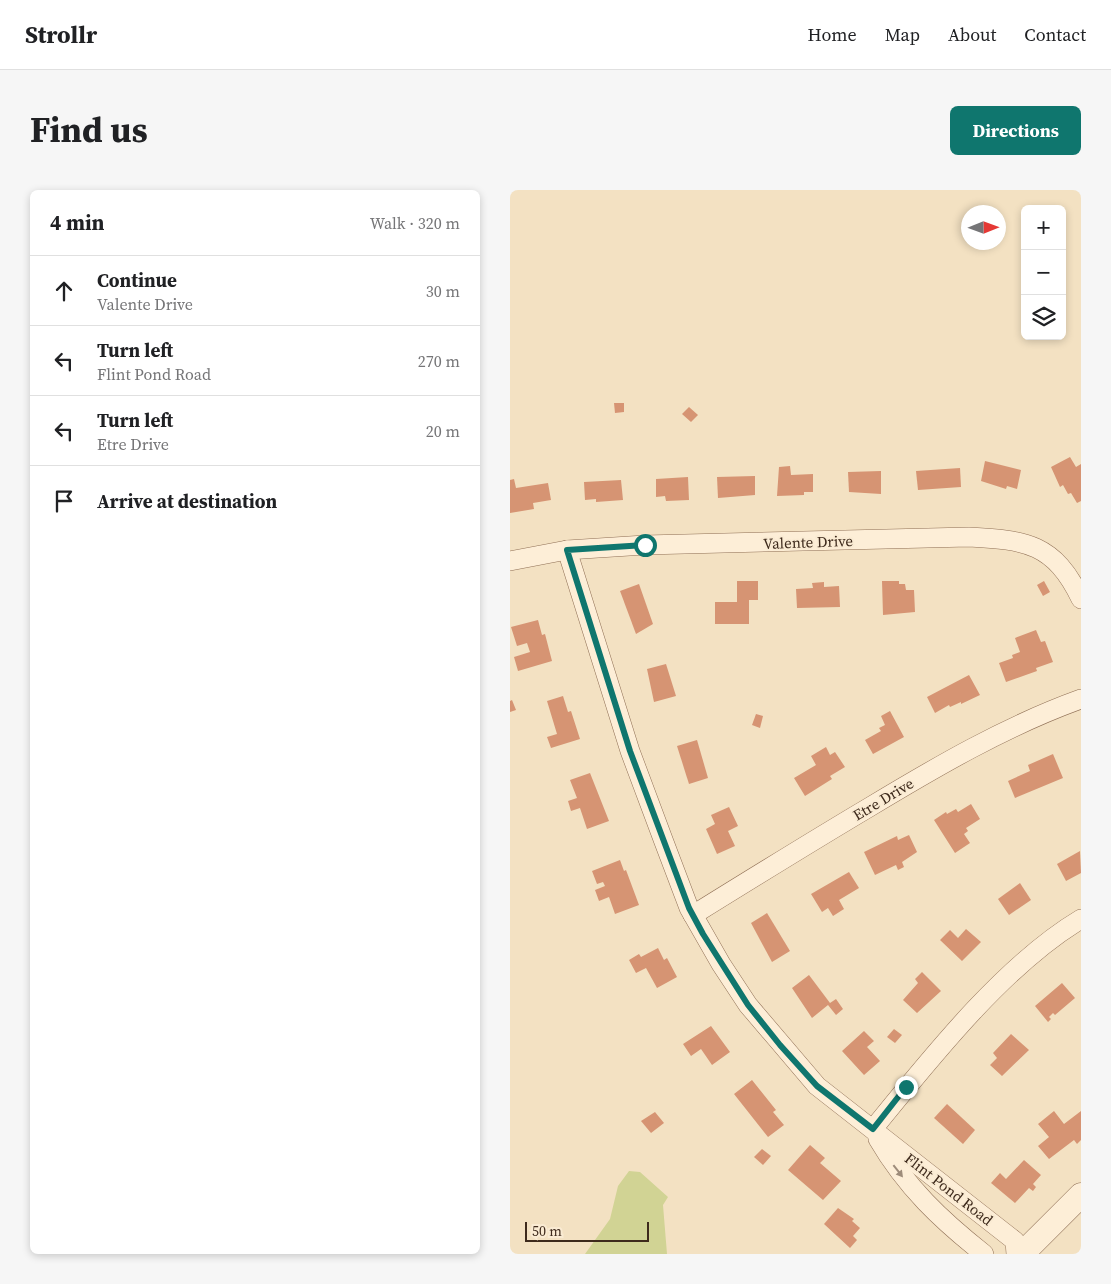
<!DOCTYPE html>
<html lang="en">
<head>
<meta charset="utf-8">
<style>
	body { margin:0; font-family:"Source Serif 4",serif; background:#f6f6f6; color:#202124 }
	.controls { position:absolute; right:15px; top:15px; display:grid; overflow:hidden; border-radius:8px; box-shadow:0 2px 8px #0003 }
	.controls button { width:45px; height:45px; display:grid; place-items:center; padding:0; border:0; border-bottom:1px solid #e0e0e0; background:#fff; color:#202124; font:25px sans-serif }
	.compass { position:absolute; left:451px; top:15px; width:45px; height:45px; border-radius:50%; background:#fff; box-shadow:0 2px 8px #0003; rotate:89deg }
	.scale { position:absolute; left:15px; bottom:12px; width:124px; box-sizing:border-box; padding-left:5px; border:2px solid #3e2a1c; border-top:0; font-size:14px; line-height:18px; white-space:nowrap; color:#3e2a1c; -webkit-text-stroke:4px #faebd3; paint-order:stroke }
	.stop { position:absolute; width:15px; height:15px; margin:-11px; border:4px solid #0f766e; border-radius:50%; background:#fff }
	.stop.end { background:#0f766e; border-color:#fff; box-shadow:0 1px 5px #0008 }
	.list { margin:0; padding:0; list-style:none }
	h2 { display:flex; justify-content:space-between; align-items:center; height:65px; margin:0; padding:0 20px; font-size:21px }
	h2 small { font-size:16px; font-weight:400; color:#757577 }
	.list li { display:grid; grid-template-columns:32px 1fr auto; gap:15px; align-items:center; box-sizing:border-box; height:70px; padding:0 20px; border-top:1px solid #e0e0e0 }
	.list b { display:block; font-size:19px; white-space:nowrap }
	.list p { margin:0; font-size:16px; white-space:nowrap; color:#757577 }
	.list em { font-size:16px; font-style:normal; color:#757577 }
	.icon { flex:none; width:28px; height:28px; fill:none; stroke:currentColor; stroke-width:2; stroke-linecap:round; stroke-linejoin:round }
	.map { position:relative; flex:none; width:571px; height:1064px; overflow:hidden; border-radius:8px }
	header { display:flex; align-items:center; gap:30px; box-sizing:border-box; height:70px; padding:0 25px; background:#fff; border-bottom:1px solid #e0e0e0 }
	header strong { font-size:24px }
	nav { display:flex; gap:28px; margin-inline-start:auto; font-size:18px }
	.intro { display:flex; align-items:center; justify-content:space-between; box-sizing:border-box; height:120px; padding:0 30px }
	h1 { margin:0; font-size:35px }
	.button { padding:12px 22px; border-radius:8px; background:#0f766e; color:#fff; font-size:18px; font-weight:700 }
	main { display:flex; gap:30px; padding:0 30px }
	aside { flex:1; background:#fff; border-radius:8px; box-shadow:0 2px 8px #0003 }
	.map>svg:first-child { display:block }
</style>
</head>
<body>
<header>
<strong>Strollr</strong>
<nav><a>Home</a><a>Map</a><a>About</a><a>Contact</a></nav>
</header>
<div class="intro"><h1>Find us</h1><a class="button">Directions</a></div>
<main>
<aside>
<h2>4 min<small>Walk · 320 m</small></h2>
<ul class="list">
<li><svg class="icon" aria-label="ahead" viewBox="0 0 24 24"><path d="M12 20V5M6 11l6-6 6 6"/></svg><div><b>Continue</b><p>Valente Drive</p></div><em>30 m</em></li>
<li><svg class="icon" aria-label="left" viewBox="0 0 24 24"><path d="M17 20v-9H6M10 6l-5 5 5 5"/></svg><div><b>Turn left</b><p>Flint Pond Road</p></div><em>270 m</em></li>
<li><svg class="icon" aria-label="left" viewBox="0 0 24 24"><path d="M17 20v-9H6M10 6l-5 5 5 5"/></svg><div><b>Turn left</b><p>Etre Drive</p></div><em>20 m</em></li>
<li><svg class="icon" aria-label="arrive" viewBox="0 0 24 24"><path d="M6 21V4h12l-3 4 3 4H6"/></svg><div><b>Arrive at destination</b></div></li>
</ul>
</aside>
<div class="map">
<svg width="571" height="1064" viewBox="0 0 571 1064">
	<rect width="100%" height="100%" fill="#f3e1c2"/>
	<path fill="#d1d394" d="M119,981L130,982L158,1007L153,1015L157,1064H75L100,1029L108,996Z"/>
	<g fill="#d69473">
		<path d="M104,213H114V222L105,223Z"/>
		<path d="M179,217L188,225L181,232L172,224Z"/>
		<path d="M560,267L566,277L571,274V311L567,313L561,303L558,304L553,295L550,297L541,277Z"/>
		<path d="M475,271L511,280L507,299L497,296L496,299L471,291Z"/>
		<path d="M280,276L281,285L303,284V302H294V305L267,306L269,277Z"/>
		<path d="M450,278L451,297L408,300L406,281Z"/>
		<path d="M371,281V304L339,302L338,282Z"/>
		<path d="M245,286V305L208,308L207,287Z"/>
		<path d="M178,287L179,310L156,311L155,306L146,307V289Z"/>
		<path d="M4,289L6,298L38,293L41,310L23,313L24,319L0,323V290Z"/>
		<path d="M111,290L113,310L86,312V309L75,310L74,292Z"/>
		<path d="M227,391H248V410H239V434H205V412H227Z"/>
		<path d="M372,391H389V394H395L396,400H404L405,422L373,425Z"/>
		<path d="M534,391L540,402L533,406L527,395Z"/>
		<path d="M314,392V397L329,396L330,417L287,418L286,399L303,398L302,393Z"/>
		<path d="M129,394L143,434L126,444L110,401Z"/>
		<path d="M28,430L32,445L35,444L42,471L8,481L4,467L20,462L17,453L7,456L1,437Z"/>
		<path d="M526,440L531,452L535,451L543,472L526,478L527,481L496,492L489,473L503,468L502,465L510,462L505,448Z"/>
		<path d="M156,474L166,506L144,512L137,479Z"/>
		<path d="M459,485L470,505L451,514V512L440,517L439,515L425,523L417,507Z"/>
		<path d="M53,506L58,522L61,521L70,549L41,558L37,547L47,544L37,511Z"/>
		<path d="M2,510L6,520L0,522V511Z"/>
		<path d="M380,521L394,547L363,564L355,550L371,541L369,538L375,535L371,526Z"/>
		<path d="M246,524L253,526L250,538L242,535Z"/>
		<path d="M187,550L198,588L179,594L167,556Z"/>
		<path d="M316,557L320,565L325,562L335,577L320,586L322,589L295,606L284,588L306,575L301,566Z"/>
		<path d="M543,564L553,588L505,608L498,591L520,581L518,575Z"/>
		<path d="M80,583L99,631L77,639L70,618L61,621L58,611L67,608L60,590Z"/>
		<path d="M461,614L470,629L456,638L458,641L454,644L460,653L445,663L424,630L436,622L437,624L446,619L448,622Z"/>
		<path d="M219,617L228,636L218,641L225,656L207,664L196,639L205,634L201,625Z"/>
		<path d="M399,645L407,662L392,672L394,677L388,680L386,675L365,685L354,662L387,646L388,650Z"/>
		<path d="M570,661L571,683L556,691L547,674Z"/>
		<path d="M110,670L114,681L116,680L129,715L105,724L99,707L89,711L85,700L95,696L93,692L87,694L82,681Z"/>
		<path d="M339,682L349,698L329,710L334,719L323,726L318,718L312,722L301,704Z"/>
		<path d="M510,693L521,710L499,725L488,709Z"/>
		<path d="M257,723L280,761L262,772L241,733Z"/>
		<path d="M456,739L471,752L452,771L430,750L440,740L448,748Z"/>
		<path d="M148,758L154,770L157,768L167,787L147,798L136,778L126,783L119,770L129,764L131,767Z"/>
		<path d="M412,782L431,801L407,823L393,810L408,793L405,789Z"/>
		<path d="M299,785L320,813L326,809L333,819L326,825L318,815L302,828L282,798Z"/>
		<path d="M552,793L565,808L545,825L543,823L539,827L541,829L538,832L525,816Z"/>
		<path d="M201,836L220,862L202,875L191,859L181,866L173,854Z"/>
		<path d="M384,839L392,845L385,853L377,847Z"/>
		<path d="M354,841L364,851L357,857L370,871L354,885L332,861Z"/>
		<path d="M501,844L519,860L492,886L480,875L487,868L483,863Z"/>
		<path d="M242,890L266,920L263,922L274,935L258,947L224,904Z"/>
		<path d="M437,914L465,940L453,954L424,928Z"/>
		<path d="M544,921L554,934L571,921V950L567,954L564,950L539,969L528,956L539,947L528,934Z"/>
		<path d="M145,922L154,933L141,943L131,931Z"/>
		<path d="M300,955L315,968L310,973L331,991L313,1010L278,980Z"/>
		<path d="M252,959L261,966L253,975L244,967Z"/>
		<path d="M514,970L531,985L523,994L526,997L523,1001L519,998L505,1013L481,993L490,983L496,989Z"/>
		<path d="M328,1018L344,1029L342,1031L350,1038L343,1046L347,1050L340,1058L314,1034Z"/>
	</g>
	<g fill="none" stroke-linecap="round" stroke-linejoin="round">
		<defs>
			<g id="minor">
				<path d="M57,360L120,561L154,652L179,718L211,774L238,815L307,896L505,1051L506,1064"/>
				<path d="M0,371L57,360L135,355L459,347C516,350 544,353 571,409"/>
				<path d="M183,725C241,689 299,653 358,618C426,577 496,536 571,509"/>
				<path d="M363,939C420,869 494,775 571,729"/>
				<path d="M368,949C396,997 431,1030 474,1064"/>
			</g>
			<path id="tertiary" d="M512,1064L571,1005"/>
		</defs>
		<use href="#minor" stroke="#907056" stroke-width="20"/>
		<use href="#tertiary" stroke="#907056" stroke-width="25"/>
		<use href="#minor" stroke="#fdeed7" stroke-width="19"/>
		<use href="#tertiary" stroke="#fdeed7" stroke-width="24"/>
	</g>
	<defs><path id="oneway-solid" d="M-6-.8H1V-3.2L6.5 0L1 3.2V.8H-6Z" transform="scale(1.25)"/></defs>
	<use fill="#9e8c7a" href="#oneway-solid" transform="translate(388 981) rotate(52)"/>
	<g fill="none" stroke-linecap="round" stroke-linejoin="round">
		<path stroke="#0f766e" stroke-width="6" d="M135,355L57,360L120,561L179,718L193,744L238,815L270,855L307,896L363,939L396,897"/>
	</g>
	<g text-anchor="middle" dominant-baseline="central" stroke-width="4" stroke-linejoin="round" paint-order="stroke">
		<g font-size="15" fill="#3e2a1c" stroke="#faebd3">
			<text transform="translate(298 352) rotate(-2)">Valente Drive</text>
			<text transform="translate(373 609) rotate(-31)">Etre Drive</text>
			<text transform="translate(439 999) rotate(38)">Flint Pond Road</text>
		</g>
	</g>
</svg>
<div class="controls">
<button>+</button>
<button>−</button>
<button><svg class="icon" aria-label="layers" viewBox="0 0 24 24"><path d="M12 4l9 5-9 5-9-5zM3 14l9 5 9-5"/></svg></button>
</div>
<svg class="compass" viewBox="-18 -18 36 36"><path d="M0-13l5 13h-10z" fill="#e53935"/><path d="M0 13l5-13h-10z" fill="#757577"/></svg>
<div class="scale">50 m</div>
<div class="stop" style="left:135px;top:355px"></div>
<div class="stop end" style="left:396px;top:897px"></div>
</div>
</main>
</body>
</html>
